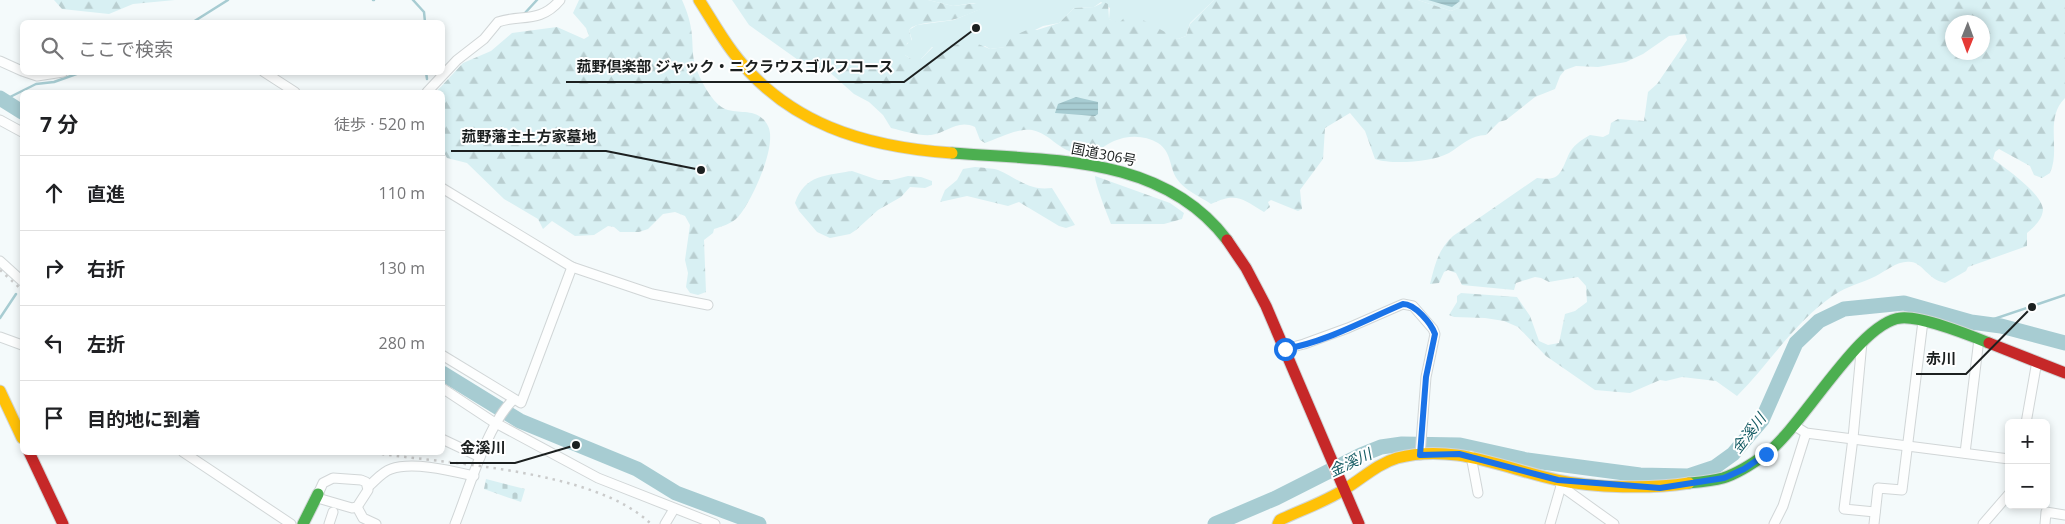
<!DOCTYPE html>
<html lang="ja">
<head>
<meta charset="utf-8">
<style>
	body { margin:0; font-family:"Open Sans","Noto Sans JP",sans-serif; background:#f6f6f6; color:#202124 }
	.controls { position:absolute; right:15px; bottom:15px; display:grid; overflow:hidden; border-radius:8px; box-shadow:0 2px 8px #0003 }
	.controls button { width:45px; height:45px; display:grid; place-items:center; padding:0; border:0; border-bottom:1px solid #e0e0e0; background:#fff; color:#202124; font:25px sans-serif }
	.compass { position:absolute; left:1945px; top:15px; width:45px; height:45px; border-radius:50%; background:#fff; box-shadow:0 2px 8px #0003; rotate:181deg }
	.stop { position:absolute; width:15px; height:15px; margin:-11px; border:4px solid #1a73e8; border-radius:50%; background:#fff }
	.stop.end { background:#1a73e8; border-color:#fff; box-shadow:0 1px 5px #0008 }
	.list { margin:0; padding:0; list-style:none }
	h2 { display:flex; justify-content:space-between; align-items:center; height:65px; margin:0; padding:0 20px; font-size:21px }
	h2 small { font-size:16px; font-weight:400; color:#757577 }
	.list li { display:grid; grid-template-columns:32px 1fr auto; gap:15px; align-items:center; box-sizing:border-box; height:75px; padding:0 20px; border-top:1px solid #e0e0e0 }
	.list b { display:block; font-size:19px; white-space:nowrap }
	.list em { font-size:16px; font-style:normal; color:#757577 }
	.icon { flex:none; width:28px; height:28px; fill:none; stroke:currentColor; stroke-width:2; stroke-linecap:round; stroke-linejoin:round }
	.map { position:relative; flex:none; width:2065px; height:524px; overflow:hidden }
	.search { position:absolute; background:#fff; box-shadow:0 2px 8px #0003; left:20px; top:20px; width:425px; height:55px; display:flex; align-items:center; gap:12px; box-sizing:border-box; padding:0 18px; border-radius:8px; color:#757577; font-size:19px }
	.panel { position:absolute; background:#fff; box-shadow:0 2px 8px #0003; left:20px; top:90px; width:425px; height:365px; border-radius:8px }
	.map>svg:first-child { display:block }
</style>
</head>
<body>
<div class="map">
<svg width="2065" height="524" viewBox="0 0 2065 524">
	<defs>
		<pattern id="forest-firs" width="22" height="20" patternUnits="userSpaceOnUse" patternTransform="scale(1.25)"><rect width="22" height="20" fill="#d8f0f3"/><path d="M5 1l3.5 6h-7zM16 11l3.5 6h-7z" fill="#b9ced0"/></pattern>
		<pattern id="cemetery-stones" width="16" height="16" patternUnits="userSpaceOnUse" patternTransform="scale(1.25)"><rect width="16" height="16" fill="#d8f0f3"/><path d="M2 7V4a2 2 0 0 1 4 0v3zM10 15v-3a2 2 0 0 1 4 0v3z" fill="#b9ced0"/></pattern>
		<pattern id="water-rules" width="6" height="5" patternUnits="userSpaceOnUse" patternTransform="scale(1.25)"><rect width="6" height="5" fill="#a7ccd2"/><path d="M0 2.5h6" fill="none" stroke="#8fafb4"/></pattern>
	</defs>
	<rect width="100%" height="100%" fill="#f4fafb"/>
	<g fill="#d8f0f3">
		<path d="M928,0H1214L1190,23L1186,36L1178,39L1114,22L1109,19L1110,8L1101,2L1094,7L1074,8L1059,23L1043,26L1009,43L1006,47L990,49L985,46L932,47L921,59H911L905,55C904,48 906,43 912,40L909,30L917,25L954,20L985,7L974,3L953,6Z"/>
		<path d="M1418,0H1459L1460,1L1458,8L1451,11Z"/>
	</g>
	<g fill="url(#forest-firs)" fill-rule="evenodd">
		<path d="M54,0H175L133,4L109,14L62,9Z"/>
		<path d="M579,0H682C687,11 691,23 692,36C693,50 692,60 698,73C703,85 715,107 728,110C743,114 759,108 768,126C778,145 751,203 738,217C731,224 723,226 714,229L713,233L704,240L706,292L698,295L690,293L686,287L688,273L685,260L690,225L685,216L675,212L663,214L648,229L639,232H620L614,227L608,226L594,235L575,236L552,221L543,229L538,219L504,199L467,163L447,158L443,151L442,92H436L463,63L491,51L512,33L557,27L584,39L589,36L586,28L573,13Z"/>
		<path d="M732,0H928L953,6L978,3L985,5V8C974,11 962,18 951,20C939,22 924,22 912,27L909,30L912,42L907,43L905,55L911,59H921L933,47L941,45L978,44L990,49L1005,47L1011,37L1027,30H1037L1059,23L1074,8L1094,7L1104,2L1108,4L1109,19L1119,23L1124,18L1143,20L1178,39L1186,36L1190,24L1214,0H1418L1451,11L1458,8L1459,0H2065V98C2044,119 2061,149 2050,173L2042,178L2034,175L2030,166L1999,149L1995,152L1993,159C2005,168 2043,194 2043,210C2042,220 2034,227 2027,233V246L1968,267L1966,271L1945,283C1927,279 1923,263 1911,262C1898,260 1886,271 1876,276C1862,283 1847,286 1834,295C1795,321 1770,363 1737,396L1716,381L1682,377L1666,381L1660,380L1630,393L1595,390L1546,356L1518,327L1504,321L1485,318L1454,317L1449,315L1457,302V296L1461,293L1517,297L1530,316L1539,341L1548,345L1559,343L1565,314L1575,311L1587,302L1586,286L1578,277L1549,282L1541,278L1535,277L1516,283L1514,290L1462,285L1456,273L1448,270L1444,272L1439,283L1430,284C1435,264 1438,250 1453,236L1537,178C1559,181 1560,175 1568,156C1572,146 1581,140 1590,135L1603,137L1609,134L1611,123L1618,119L1644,121L1648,92L1657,84L1687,40L1685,34L1669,36L1643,54L1626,62L1598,67L1576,66L1565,70L1560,76L1555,89L1535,97L1506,120L1499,122L1486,135C1471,135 1462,145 1449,153C1432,162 1393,165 1375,159L1365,131L1350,113L1325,128L1323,159L1300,190L1302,209L1298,211L1271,200L1268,202L1270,207L1264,212C1242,199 1237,192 1211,204C1201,197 1184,190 1177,179C1169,167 1172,152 1158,143C1145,135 1128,135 1114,141C1104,145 1099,153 1087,154C1059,155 1053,134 1032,130C1017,128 999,138 985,143L980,140L975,127C957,119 947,133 931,135C919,136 903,131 891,128L883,115L869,102L854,94L826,69L808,67L749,25ZM1952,22H1982V52H1952Z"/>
		<path d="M975,167C982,168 992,168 998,170C1019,179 1028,191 1052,188L1075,225L1066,228L1059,226L1019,202L1008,206L967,196L940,202L945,190L957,180L963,169Z"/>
		<path d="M852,171L878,180H892L908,176L921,177L932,181V185L925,188L910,187L901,197L878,210L856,230L850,234L830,238L817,232L799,211L795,203C805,174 826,176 852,171Z"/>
		<path d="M1095,176L1170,203L1184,213L1182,219L1164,224H1111C1107,214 1095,184 1095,176Z"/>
	</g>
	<path fill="url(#cemetery-stones)" d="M486,479L525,489L521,502L484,489Z"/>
	<g fill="url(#water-rules)">
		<path d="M1428,0H1459L1460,1L1452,7Z"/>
		<path d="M1076,97L1098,102V114L1095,116L1055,113L1058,104Z"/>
	</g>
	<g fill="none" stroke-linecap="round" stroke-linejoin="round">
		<g stroke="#a7ccd2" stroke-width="2.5">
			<path d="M373,0H374"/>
			<path d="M413,0L424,12L425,22"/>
			<path d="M524,14L537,0"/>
			<path d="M193,22L228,0"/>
			<path d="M426,72L427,79"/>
			<path d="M4,100L36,84L54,82L82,72"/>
			<path d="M0,318L16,294"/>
			<path d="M1982,323L2065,295"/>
		</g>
		<g stroke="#a7ccd2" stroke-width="15">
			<path d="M0,98L22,112"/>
			<path d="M442,373L520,421L637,469L676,493L759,524"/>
			<path d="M1215,524L1276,498L1361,455L1381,447L1402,444L1460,445L1527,460L1640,475L1688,476L1715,467L1733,454L1762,420L1796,343L1819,321L1844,309L1904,303L1971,322L2001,326L2065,343"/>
		</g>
		<defs>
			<g id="street">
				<path d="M0,61L22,71"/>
				<path d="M25,72L37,76L63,72"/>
				<path d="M264,72L295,92"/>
				<path d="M427,92L457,60L484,39L498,22C520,14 540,24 560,0"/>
				<path d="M0,120L22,132"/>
				<path d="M442,188L572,267L652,294L708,305"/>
				<path d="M0,261L22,281"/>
				<path d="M0,337L22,345"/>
				<path d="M1862,342L1853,438L1844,509L1875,512"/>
				<path d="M1285,349L1304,344L1348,328L1403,304L1413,306L1433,329L1435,334L1426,377L1420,455"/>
				<path d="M442,355L521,403L572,267"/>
				<path d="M442,388L492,421L598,478L715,524"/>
				<path d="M2026,423L2037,361"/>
				<path d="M1795,426L1806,433L2009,459"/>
				<path d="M442,439L480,457"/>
				<path d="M183,452L291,524"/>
				<path d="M1965,453L1979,339"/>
				<path d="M1471,456L1478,493"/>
				<path d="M333,478L361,480L366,482L368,490L357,507L352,508L321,499L318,494L323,483Z"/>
				<path d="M1558,480L1561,486L1614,524"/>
				<path d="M369,486C376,480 382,472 391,469C413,461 452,471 474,476"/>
				<path d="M357,507L363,518L376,524"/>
				<path d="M329,524L333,512"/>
				<path d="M455,524C469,489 487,425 513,400"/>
				<path d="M665,524L674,509"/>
				<path d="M1550,524L1561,486"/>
				<path d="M1774,524L1783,506L1806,433"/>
				<path d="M1874,524L1878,488L1902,490L1923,321"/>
				<path d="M1983,524L2009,494"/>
				<path d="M2045,524L2046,512L2065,515"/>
			</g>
			<g id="fast">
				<path d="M952,153C1049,161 1162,154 1227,240"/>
				<path d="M1689,483C1700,482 1712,481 1723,478C1736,474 1755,462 1766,454C1803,426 1860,321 1901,318C1922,316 1969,335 1989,343"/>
				<path d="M303,524L318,494"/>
			</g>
			<g id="slow">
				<path d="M699,0C710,17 720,35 732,51C786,124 865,147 952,153"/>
				<path d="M0,391L22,438"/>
				<path d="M1278,524L1280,520C1301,510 1325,502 1345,489C1363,478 1377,464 1397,458C1453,443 1503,468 1557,480C1594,488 1652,489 1689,483"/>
			</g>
			<g id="jam">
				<path d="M1227,240L1246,268L1266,306L1359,524"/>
				<path d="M1989,343L2065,373"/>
				<path d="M29,452L63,524"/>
			</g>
		</defs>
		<use href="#street" stroke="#d1d6d7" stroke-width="11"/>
		<use href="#fast" stroke="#d1d6d7" stroke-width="13"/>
		<use href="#slow" stroke="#d1d6d7" stroke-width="13"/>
		<use href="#jam" stroke="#d1d6d7" stroke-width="13"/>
		<use href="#street" stroke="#fdfefe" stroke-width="9"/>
		<use href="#fast" stroke="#4caf50" stroke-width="11"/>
		<use href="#slow" stroke="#ffc107" stroke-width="11"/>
		<use href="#jam" stroke="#c62828" stroke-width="11"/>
		<g stroke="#cacbcb" stroke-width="2.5" stroke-dasharray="2.5 5" stroke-linecap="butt">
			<path d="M0,270L22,290"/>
			<path d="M367,452C445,464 595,469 651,524"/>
		</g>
	</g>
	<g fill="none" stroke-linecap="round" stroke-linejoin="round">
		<path stroke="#1a73e8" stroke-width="6" d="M1285,349C1326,342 1365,320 1403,304C1415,304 1431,323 1435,334L1426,377L1420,455L1459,454L1558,480L1660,488L1724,478L1744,469L1766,454"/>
	</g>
	<g text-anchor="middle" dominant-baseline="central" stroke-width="4" stroke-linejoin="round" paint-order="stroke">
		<g font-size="14" fill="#1c2020" stroke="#fff">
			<text transform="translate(1104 154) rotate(11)">国道306号</text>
		</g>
		<g font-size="15" font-style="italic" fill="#155c64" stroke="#fff">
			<text transform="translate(1748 433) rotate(-52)">金溪川</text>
			<text transform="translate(1350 462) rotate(-25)">金溪川</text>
		</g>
	</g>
	<path fill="none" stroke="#1c2020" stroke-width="2" d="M976 28L904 82H566M701 170L606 151H451M2032 307L1966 374H1916M576 445L515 463H450"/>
	<g fill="#1c2020" stroke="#fff" stroke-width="2">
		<circle cx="976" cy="28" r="5"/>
		<circle cx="701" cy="170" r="5"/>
		<circle cx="2032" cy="307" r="5"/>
		<circle cx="576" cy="445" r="5"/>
	</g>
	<g font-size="15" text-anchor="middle" font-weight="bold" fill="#1c2020" stroke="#fff" stroke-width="4" stroke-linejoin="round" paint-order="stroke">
		<text x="735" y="72">菰野倶楽部 ジャック・ニクラウスゴルフコース</text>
		<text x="529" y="142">菰野藩主土方家墓地</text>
		<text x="1941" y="364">赤川</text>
		<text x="483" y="453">金溪川</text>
	</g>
</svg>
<div class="controls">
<button>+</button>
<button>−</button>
</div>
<svg class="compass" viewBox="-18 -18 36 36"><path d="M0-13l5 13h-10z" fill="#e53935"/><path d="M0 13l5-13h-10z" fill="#757577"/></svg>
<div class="stop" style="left:1285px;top:349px"></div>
<div class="stop end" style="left:1766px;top:454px"></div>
<div class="search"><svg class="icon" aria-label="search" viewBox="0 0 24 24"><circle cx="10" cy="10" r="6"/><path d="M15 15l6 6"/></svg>ここで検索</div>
<section class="panel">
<h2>7 分<small>徒歩 · 520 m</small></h2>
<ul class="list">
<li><svg class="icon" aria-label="ahead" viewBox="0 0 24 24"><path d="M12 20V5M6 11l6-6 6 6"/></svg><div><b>直進</b></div><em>110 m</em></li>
<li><svg class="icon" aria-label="right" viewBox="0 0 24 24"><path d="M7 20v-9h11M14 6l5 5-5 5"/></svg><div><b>右折</b></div><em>130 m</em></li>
<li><svg class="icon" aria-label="left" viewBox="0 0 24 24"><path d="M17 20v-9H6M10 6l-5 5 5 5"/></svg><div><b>左折</b></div><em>280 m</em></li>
<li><svg class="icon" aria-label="arrive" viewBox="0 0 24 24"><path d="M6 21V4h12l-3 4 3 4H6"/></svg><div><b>目的地に到着</b></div></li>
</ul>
</section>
</div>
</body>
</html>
